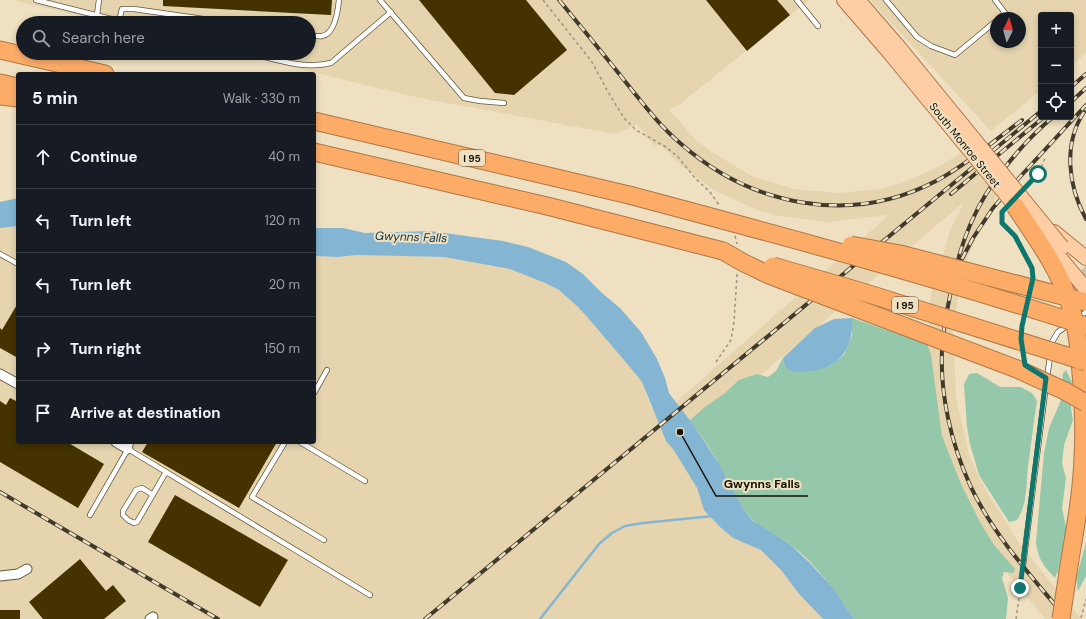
<!DOCTYPE html>
<html lang="en">
<head>
<meta charset="utf-8">
<style>
	body { margin:0; font-family:"DM Sans",sans-serif; background:#20242c; color:#f1f3f6 }
	.controls { position:absolute; right:12px; top:12px; display:grid; overflow:hidden; border-radius:4px; box-shadow:0 2px 6px #0003 }
	.controls button { width:36px; height:36px; display:grid; place-items:center; padding:0; border:0; border-bottom:1px solid #363941; background:#171b24; color:#f1f3f6; font:20px sans-serif }
	.compass { position:absolute; left:990px; top:12px; width:36px; height:36px; border-radius:50%; background:#171b24; box-shadow:0 2px 6px #0003; rotate:6deg }
	.stop { position:absolute; width:12px; height:12px; margin:-9px; border:3px solid #0f766e; border-radius:50%; background:#fff }
	.stop.end { background:#0f766e; border-color:#fff; box-shadow:0 1px 4px #0008 }
	.list { margin:0; padding:0; list-style:none }
	h2 { display:flex; justify-content:space-between; align-items:center; height:52px; margin:0; padding:0 16px; font-size:17px }
	h2 small { font-size:13px; font-weight:400; color:#9ea1a6 }
	.list li { display:grid; grid-template-columns:26px 1fr auto; gap:12px; align-items:center; box-sizing:border-box; height:64px; padding:0 16px; border-top:1px solid #363941 }
	.list b { display:block; font-size:15px; white-space:nowrap }
	.list em { font-size:13px; font-style:normal; color:#9ea1a6 }
	.icon { flex:none; width:22px; height:22px; fill:none; stroke:currentColor; stroke-width:2; stroke-linecap:round; stroke-linejoin:round }
	.map { position:relative; flex:none; width:1086px; height:619px; overflow:hidden }
	.search { position:absolute; background:#171b24; box-shadow:0 2px 6px #0003; left:16px; top:16px; width:300px; height:44px; display:flex; align-items:center; gap:10px; box-sizing:border-box; padding:0 14px; border-radius:22px; color:#9ea1a6; font-size:15px }
	.panel { position:absolute; background:#171b24; box-shadow:0 2px 6px #0003; left:16px; top:72px; width:300px; height:372px; border-radius:4px }
	.map>svg:first-child { display:block }
</style>
</head>
<body>
<div class="map">
<svg width="1086" height="619" viewBox="0 0 1086 619">
	<rect width="100%" height="100%" fill="#eee0c1"/>
	<g fill="#e5d4ae" fill-rule="evenodd">
		<path d="M13,0H809L679,105L669,110L697,141L715,154L752,176L794,189L838,193L881,189L902,183L942,165L960,153L997,195L969,254L960,286L953,328L956,397L969,454L981,482L1021,546L1081,619H1045L1009,575L961,501L938,441L926,361L931,295L950,231L964,202L674,449L697,488L705,510L720,527L733,538L761,549L781,570L799,594L823,619H0V228L18,226V442H314V256L338,257L357,255L444,257L510,269L545,283L559,290L578,307L629,366L642,382L652,410L675,403L889,215L827,222L780,216L757,210L714,190L676,161L662,146L654,145L637,124L615,134L420,98L234,53H309V23H109Z"/>
		<path d="M870,0H1086V53L1071,66V15H1041V90L991,131ZM996,18H1020V42H996Z"/>
	</g>
	<g fill="#95c8ab">
		<path d="M852,318L927,344L931,355L942,436L961,484L980,522L994,545L1015,569L1013,573L1004,572L1002,578L1008,598L1006,619H854C836,593 817,564 791,545C779,536 763,531 753,520C738,506 730,484 720,466C712,450 700,435 690,420L705,407L725,393L739,380L757,374L768,377L776,371L783,358L785,367L830,366L844,355L852,336Z"/>
		<path d="M1066,370L1072,382L1071,409L1073,420L1064,445L1062,463L1066,478L1062,508L1067,532L1059,568L1055,578C1043,565 1038,559 1036,542L1044,453L1049,428L1061,400L1063,373Z"/>
		<path d="M977,373L1000,387H1021L1032,393L1037,401C1034,422 1031,444 1028,466C1026,485 1028,503 1017,520L1009,522L979,475L970,444L967,427L964,384L969,374Z"/>
		<path d="M1086,543V576L1078,591L1076,578Z"/>
	</g>
	<g fill="#84b6d4">
		<path d="M18,198V226L0,228V202Z"/>
		<path d="M314,228H343L365,233L430,231L503,241L528,247L566,262L583,274L602,293L620,308L641,332L657,359L665,378L669,393L692,423L720,465L729,483L744,510L753,521L791,545L811,564L832,587L854,619H823L799,594L781,570L761,550L733,538L720,527L704,510L697,488L673,449L666,441L642,382L629,366L588,318L578,307L559,290L545,283L510,269L444,257L357,255L338,257L314,256Z"/>
		<path d="M852,318C854,346 841,368 811,371C798,372 796,374 785,367L783,358L815,328L834,319Z"/>
	</g>
	<g fill="none" stroke-linecap="round" stroke-linejoin="round">
		<path stroke="#84b6d4" stroke-width="2.5" d="M540,619L599,544L612,533L625,526L643,523L713,516"/>
	</g>
	<g fill="#443200">
		<path d="M163,0H332L331,15L163,6Z"/>
		<path d="M419,0H526L567,50L514,95L495,93Z"/>
		<path d="M706,0H777L790,15L747,51Z"/>
		<path d="M18,303V358L0,348V328L2,330Z"/>
		<path d="M10,398L18,402V442H67L104,464L78,508L0,462V401L6,405Z"/>
		<path d="M148,442H277L239,508L142,452Z"/>
		<path d="M175,495L288,560L260,607L148,542Z"/>
		<path d="M80,559L106,591L113,585L126,601L104,619H43L29,602Z"/>
		<rect x="0" y="610" width="20" height="9"/>
	</g>
	<g fill="none" stroke-linecap="round" stroke-linejoin="round">
		<path stroke="#cec1a5" stroke-width="14" stroke-dasharray="14 7" stroke-linecap="butt" d="M1081,270L1086,276"/>
		<defs>
			<g id="lane">
				<path d="M36,0L127,23"/>
				<path d="M380,0L464,98L480,101L504,103"/>
				<path d="M797,0L818,26"/>
				<path d="M886,0L917,37L931,46L955,55L996,21"/>
				<path d="M995,0L1005,13L999,18"/>
				<path d="M97,15L99,0"/>
				<path d="M119,21L122,9H134L231,23"/>
				<path d="M309,35C313,35 318,37 322,36C335,34 338,10 339,0"/>
				<path d="M248,53C275,59 303,70 331,63L391,12"/>
				<path d="M0,254L18,264"/>
				<path d="M1078,318L1086,312"/>
				<path d="M1047,378L1052,342L1058,332L1068,325"/>
				<path d="M314,393L327,370"/>
				<path d="M285,442L252,497L324,540"/>
				<path d="M300,442L365,481"/>
				<path d="M128,449L370,595"/>
				<path d="M153,495L142,488L136,490L123,511V515L128,520L134,523L137,522L166,472"/>
				<path d="M90,515L132,442"/>
				<path d="M1023,566L1046,385"/>
			</g>
			<g id="street">
				<path d="M0,374L18,384"/>
				<path d="M116,442L128,449"/>
				<path d="M0,576L18,574L27,569"/>
				<path d="M150,619L153,617"/>
			</g>
			<g id="primary">
				<path d="M844,0L889,52"/>
				<path d="M858,0L897,45"/>
				<path d="M1054,232L1086,258"/>
			</g>
			<g id="highway">
				<path d="M0,50L105,74"/>
				<path d="M0,83L18,87"/>
				<path d="M0,96L18,98"/>
				<path d="M314,121L629,195"/>
				<path d="M314,152L547,206L723,251"/>
				<path d="M1068,572C1074,534 1082,495 1083,456C1085,424 1083,393 1080,361"/>
			</g>
		</defs>
		<use href="#lane" stroke="#63573c" stroke-width="6"/>
		<use href="#street" stroke="#63573c" stroke-width="11"/>
		<use href="#primary" stroke="#ac7646" stroke-width="16"/>
		<use href="#highway" stroke="#ac7646" stroke-width="19"/>
		<g stroke="#9e937b" stroke-width="1.5" stroke-dasharray="3 3" stroke-linecap="butt">
			<path d="M543,0L592,62L608,92L624,118L636,130L666,147L678,157L695,178L710,192L719,205"/>
			<path d="M1027,186L1038,174L1046,156"/>
			<path d="M1003,212L1002,223L1015,235L1032,268V274"/>
			<path d="M735,236L737,244"/>
			<path d="M1022,329L1023,321"/>
			<path d="M716,362L731,340L734,322L737,274"/>
			<path d="M1081,618L1086,599"/>
			<path d="M1016,619L1023,572"/>
		</g>
		<use href="#lane" stroke="#fff" stroke-width="4.5"/>
		<use href="#street" stroke="#fff" stroke-width="9"/>
		<use href="#primary" stroke="#fecda4" stroke-width="14"/>
		<use href="#highway" stroke="#fdac68" stroke-width="17"/>
		<defs>
			<g id="rail">
				<path d="M559,0C582,28 605,56 628,85C644,105 660,126 680,143C751,206 850,226 936,181C967,164 994,141 1022,120"/>
				<path d="M1071,87L1086,74"/>
				<path d="M1071,102L1086,88"/>
				<path d="M1084,112C1063,144 1068,186 1086,219"/>
				<path d="M1053,117C1027,139 1005,165 986,194C967,225 956,260 950,296C946,314 943,331 942,350C940,395 951,443 970,485C993,535 1032,577 1067,619"/>
				<path d="M951,194L1044,117"/>
				<path d="M962,259L973,238L993,208L1019,178L1086,105"/>
				<path d="M0,492L218,619"/>
				<path d="M425,619L1041,111"/>
			</g>
		</defs>
		<use href="#rail" stroke="#423b2c" stroke-width="4"/>
		<use href="#rail" stroke="#eee0c1" stroke-width="2.5" stroke-dasharray="8" stroke-linecap="butt"/>
		<defs>
			<g id="primary-bridge">
				<path d="M897,45L1062,247"/>
				<path d="M889,52L1022,214"/>
				<path d="M1045,240L1086,289"/>
			</g>
			<g id="highway-bridge">
				<path d="M629,195C783,236 935,277 1086,326"/>
				<path d="M1015,206C1032,232 1052,259 1064,288C1074,311 1078,336 1080,361"/>
				<path d="M851,245L900,254L1086,302"/>
				<path d="M723,251L744,263L769,275L1017,369L1065,391L1086,403"/>
				<path d="M773,266L866,293L1086,362"/>
				<path d="M1061,619L1068,572"/>
			</g>
		</defs>
		<use href="#primary-bridge" stroke="#ac7646" stroke-width="16" stroke-linecap="butt"/>
		<use href="#highway-bridge" stroke="#ac7646" stroke-width="19" stroke-linecap="butt"/>
		<use href="#primary-bridge" stroke="#fecda4" stroke-width="14"/>
		<use href="#highway-bridge" stroke="#fdac68" stroke-width="17"/>
	</g>
	<g fill="none" stroke-linecap="round" stroke-linejoin="round">
		<path stroke="#0f766e" stroke-width="5" d="M1020,588L1046,378L1025,365L1021,339L1022,326L1033,278L1032,268L1015,236L1002,223V212L1038,174"/>
	</g>
	<g text-anchor="middle" dominant-baseline="central" stroke-width="4" stroke-linejoin="round" paint-order="stroke">
		<g fill="#eee0c1" stroke="#574f3e" stroke-width="1">
			<rect x="459" y="150" width="26" height="16" rx="3"/>
			<rect x="892" y="297" width="26" height="16" rx="3"/>
		</g>
		<g font-size="10" font-weight="bold" fill="#161106">
			<text x="472" y="158">I 95</text>
			<text x="905" y="305">I 95</text>
		</g>
		<g font-size="11" fill="#161106" stroke="#eee0c1">
			<text transform="translate(965 145) rotate(51)">South Monroe Street</text>
		</g>
		<g font-size="12" font-style="italic" fill="#0a354a" stroke="#eee0c1">
			<text transform="translate(411 237) rotate(2)">Gwynns Falls</text>
		</g>
	</g>
	<path fill="none" stroke="#161106" stroke-width="1.5" d="M680 432L716 496H808"/>
	<circle fill="#161106" stroke="#eee0c1" stroke-width="1.5" cx="680" cy="432" r="4"/>
	<g font-size="12" text-anchor="middle" font-weight="bold" fill="#161106" stroke="#eee0c1" stroke-width="4" stroke-linejoin="round" paint-order="stroke">
		<text x="762" y="488">Gwynns Falls</text>
	</g>
</svg>
<div class="controls">
<button>+</button>
<button>−</button>
<button><svg class="icon" aria-label="locate" viewBox="0 0 24 24"><circle cx="12" cy="12" r="6"/><path d="M12 2v4M12 18v4M2 12h4M18 12h4"/></svg></button>
</div>
<svg class="compass" viewBox="-18 -18 36 36"><path d="M0-13l5 13h-10z" fill="#e53935"/><path d="M0 13l5-13h-10z" fill="#9ea1a6"/></svg>
<div class="stop" style="left:1038px;top:174px"></div>
<div class="stop end" style="left:1020px;top:588px"></div>
<div class="search"><svg class="icon" aria-label="search" viewBox="0 0 24 24"><circle cx="10" cy="10" r="6"/><path d="M15 15l6 6"/></svg>Search here</div>
<section class="panel">
<h2>5 min<small>Walk · 330 m</small></h2>
<ul class="list">
<li><svg class="icon" aria-label="ahead" viewBox="0 0 24 24"><path d="M12 20V5M6 11l6-6 6 6"/></svg><div><b>Continue</b></div><em>40 m</em></li>
<li><svg class="icon" aria-label="left" viewBox="0 0 24 24"><path d="M17 20v-9H6M10 6l-5 5 5 5"/></svg><div><b>Turn left</b></div><em>120 m</em></li>
<li><svg class="icon" aria-label="left" viewBox="0 0 24 24"><path d="M17 20v-9H6M10 6l-5 5 5 5"/></svg><div><b>Turn left</b></div><em>20 m</em></li>
<li><svg class="icon" aria-label="right" viewBox="0 0 24 24"><path d="M7 20v-9h11M14 6l5 5-5 5"/></svg><div><b>Turn right</b></div><em>150 m</em></li>
<li><svg class="icon" aria-label="arrive" viewBox="0 0 24 24"><path d="M6 21V4h12l-3 4 3 4H6"/></svg><div><b>Arrive at destination</b></div></li>
</ul>
</section>
</div>
</body>
</html>
